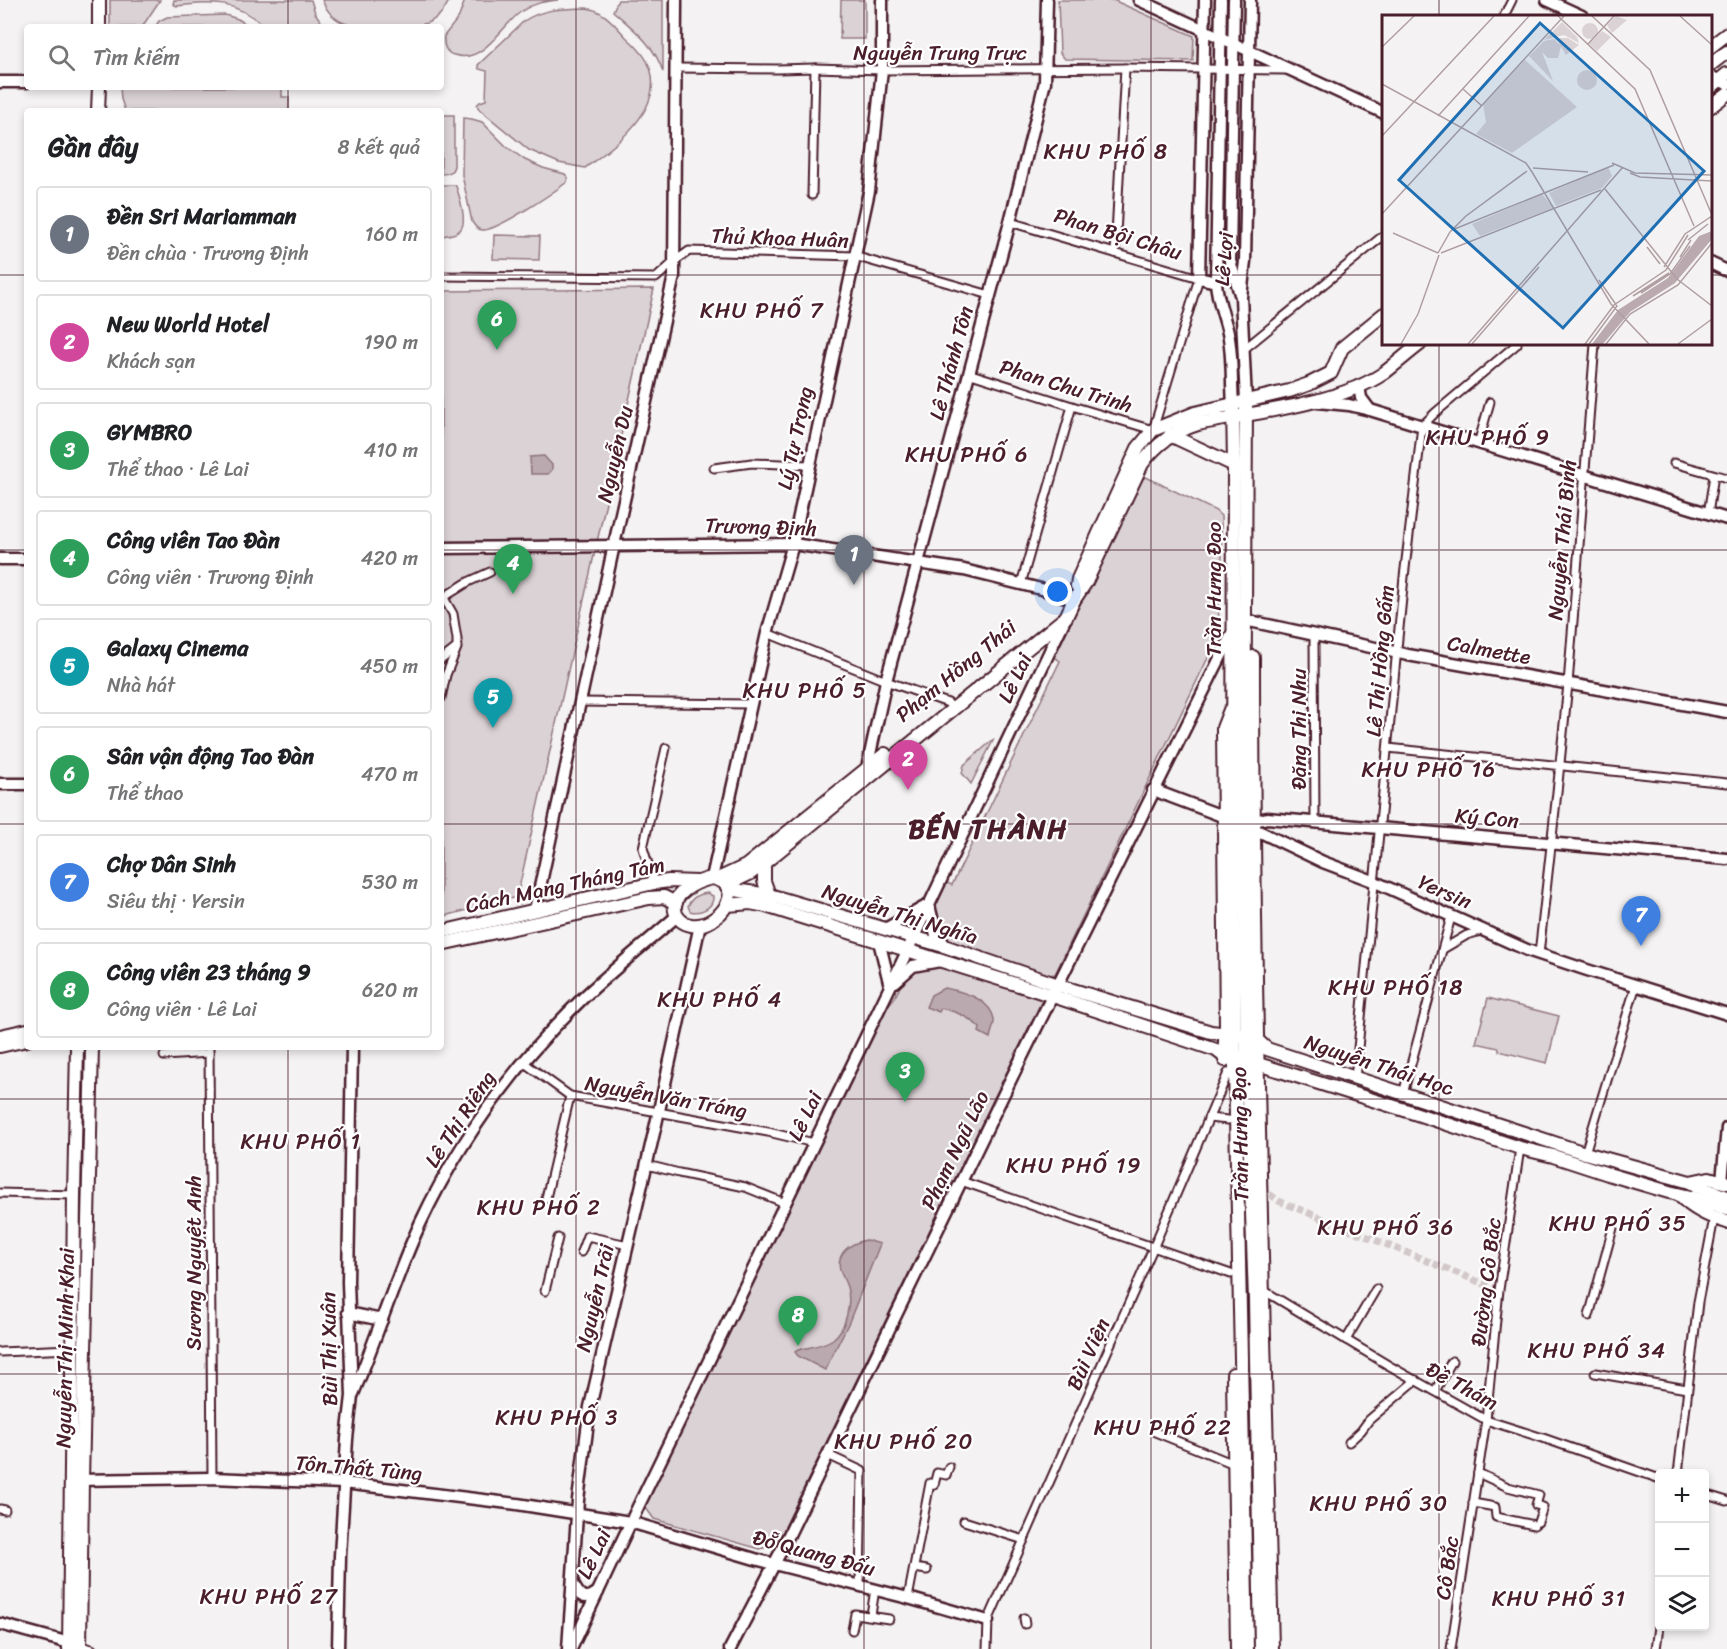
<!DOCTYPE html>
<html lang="vi">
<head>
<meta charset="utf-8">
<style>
	body { margin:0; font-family:Sriracha,sans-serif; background:#f2f2f2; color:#202124 }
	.controls { position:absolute; right:18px; bottom:18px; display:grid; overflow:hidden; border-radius:6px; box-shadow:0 3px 9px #0003 }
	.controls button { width:54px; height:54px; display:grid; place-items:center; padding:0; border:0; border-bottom:2px solid #e0e0e0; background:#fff; color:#202124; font:30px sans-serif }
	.you { position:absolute; left:1058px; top:592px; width:21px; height:21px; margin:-15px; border:4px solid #fff; border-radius:50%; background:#1a73e8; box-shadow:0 0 0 9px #1a73e833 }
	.badge { display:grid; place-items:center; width:39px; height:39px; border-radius:50%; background:#1f6fb2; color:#fff; font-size:20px; font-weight:700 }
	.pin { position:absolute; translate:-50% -50px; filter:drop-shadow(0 2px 3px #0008) }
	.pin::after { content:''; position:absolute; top:32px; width:21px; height:18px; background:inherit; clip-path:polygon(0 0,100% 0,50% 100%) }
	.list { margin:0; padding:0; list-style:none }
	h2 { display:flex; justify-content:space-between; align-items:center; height:78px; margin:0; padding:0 24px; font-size:26px }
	h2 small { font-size:20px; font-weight:400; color:#757577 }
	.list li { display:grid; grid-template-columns:39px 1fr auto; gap:18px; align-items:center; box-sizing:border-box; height:96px; margin:0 12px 12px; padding:0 12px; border:2px solid #e0e0e0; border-radius:6px }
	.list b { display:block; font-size:22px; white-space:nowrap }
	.list p { margin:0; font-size:20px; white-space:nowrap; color:#757577 }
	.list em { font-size:20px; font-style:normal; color:#757577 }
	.icon { flex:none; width:33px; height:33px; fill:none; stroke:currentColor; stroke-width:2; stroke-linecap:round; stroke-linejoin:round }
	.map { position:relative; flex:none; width:1727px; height:1649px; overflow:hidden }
	.search { position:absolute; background:#fff; box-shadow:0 3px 9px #0003; left:24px; top:24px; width:420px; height:66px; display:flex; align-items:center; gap:15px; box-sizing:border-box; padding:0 21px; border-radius:6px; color:#757577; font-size:22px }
	.panel { position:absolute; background:#fff; box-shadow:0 3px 9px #0003; left:24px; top:108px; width:420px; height:942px; border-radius:6px }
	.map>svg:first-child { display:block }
</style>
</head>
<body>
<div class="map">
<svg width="1727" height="1649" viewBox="0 0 1727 1649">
	<rect width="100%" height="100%" fill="#f4f2f2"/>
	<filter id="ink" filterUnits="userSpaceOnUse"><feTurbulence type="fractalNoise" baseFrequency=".0167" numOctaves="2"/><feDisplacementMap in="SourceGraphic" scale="12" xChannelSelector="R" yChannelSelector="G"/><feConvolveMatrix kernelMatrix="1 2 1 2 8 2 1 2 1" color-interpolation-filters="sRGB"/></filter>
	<g filter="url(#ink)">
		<g fill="#dbd2d5" stroke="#927880" stroke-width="1.5">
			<path d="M110,0H160L142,27H110Z"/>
			<path d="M174,0H311L315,13L325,27H265C236,0 213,2 177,6L173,4Z"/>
			<path d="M322,0H449C438,29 411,27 386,27C359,27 334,29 322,0Z"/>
			<path d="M465,0H559C545,1 534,3 522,11C502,24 484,65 454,55C445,53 443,44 444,36L459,17Z"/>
			<path d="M618,0H663V72C655,45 633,29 613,11Z"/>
			<path d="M841,0H865V39H840Z"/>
			<path d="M1058,0H1113L1194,36L1193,61L1065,59L1060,53Z"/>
			<path d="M586,8C604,10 614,24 626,37C634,44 642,52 647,61C670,106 616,145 585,168L559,163L529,150L479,109L477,105L480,102L486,100L487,71L479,69L478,65L524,21C543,8 564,9 586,8Z"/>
			<path d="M225,15L238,19L251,27H155L159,21L167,17Z"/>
			<path d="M120,87H282V97H289V109L286,111H125L121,99Z"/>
			<path d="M441,115H454V166C452,173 448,174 441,174Z"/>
			<path d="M463,118L472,119L482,122L507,147L525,160L543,168L565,174L568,178L567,182C554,192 497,231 483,230C477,230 475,226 472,222L462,175Z"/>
			<path d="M441,185H454L456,186C459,195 468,223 460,230C456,235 447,235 441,236Z"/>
			<path d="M494,235L540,236L539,260L493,259Z"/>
			<path d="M654,289L517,897L441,917V291Z"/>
			<path d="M1146,477L1216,511L1221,516L1222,561L1218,563L1219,635L1055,974L1049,975L947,941L940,934L934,905L945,882L952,885L1060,661L1054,657L1142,479Z"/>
			<path d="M994,739L971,784L962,773L964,765Z"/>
			<path d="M707,893L713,896C714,908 700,914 690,911L688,906C691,898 699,894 707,893Z"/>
			<path d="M933,965L1043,998L780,1537L774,1545L760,1549L654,1519L646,1508V1502L885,1007C900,999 899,976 914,970C920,967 927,967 933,965Z"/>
			<path d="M1488,998L1559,1016L1547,1063L1499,1051V1048L1476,1043Z"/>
		</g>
		<g fill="#baa9ae" stroke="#8d727a" stroke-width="1.5">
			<path d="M544,456L552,465V470L548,474H531L530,457Z"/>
			<path d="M944,988C961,991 990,998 994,1019C995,1024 991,1032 990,1038L979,1032L980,1028C968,1016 957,1012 941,1008L939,1012L926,1007L931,995Z"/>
			<path d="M866,1240L880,1244L849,1322L825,1370L798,1356L795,1352L798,1350C809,1347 823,1346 833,1339C846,1329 852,1303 847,1287C845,1281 842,1276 840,1270C836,1252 851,1243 866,1240Z"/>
		</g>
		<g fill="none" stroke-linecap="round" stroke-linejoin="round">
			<path stroke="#d2c8ca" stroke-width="7" stroke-dasharray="7 3.5" stroke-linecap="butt" d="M1261,1188L1279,1201L1499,1290"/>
			<defs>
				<g id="street">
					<path d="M1504,16L1512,0"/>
					<path d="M676,68L777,69L815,68L882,70L1125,68L1287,70"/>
					<path d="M812,195L815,68"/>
					<path d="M1115,253L1125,68"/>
					<path d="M441,276L656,278L675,261L689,251L854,256L990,295"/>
					<path d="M1243,350L1384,235"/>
					<path d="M968,373L1072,406L1153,430L1199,278L1010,222"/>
					<path d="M1478,444L1490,402"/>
					<path d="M1674,463L1727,478"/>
					<path d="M714,468L752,463L809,465"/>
					<path d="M1708,514L1714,475"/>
					<path d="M1021,584L1072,406"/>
					<path d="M441,593L453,614L457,639V648L446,675L441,698"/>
					<path d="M441,599L468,582L490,572"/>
					<path d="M767,633L886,681L948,703L953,709"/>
					<path d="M1314,636L1315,822"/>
					<path d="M441,660L455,649"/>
					<path d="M580,702L751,704"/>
					<path d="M1388,748L1727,783"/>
					<path d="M654,883L643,848L666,748"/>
					<path d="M1443,949L1467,935L1484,930"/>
					<path d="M1539,954L1558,783L1568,684L1595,344"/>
					<path d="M209,1047L212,1478"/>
					<path d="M164,1056L209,1053"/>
					<path d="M523,1062L570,1096L768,1132L814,1143"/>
					<path d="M1355,1079L1404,577L1422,426L1435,413L1517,344"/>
					<path d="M1403,1094L1451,917"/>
					<path d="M1208,1118L1228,1120"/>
					<path d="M1585,1153L1636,985"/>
					<path d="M647,1165L679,1173L745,1187L785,1203"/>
					<path d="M961,1181L1231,1274"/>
					<path d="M0,1193L74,1195"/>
					<path d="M546,1198L570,1096"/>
					<path d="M581,1252L587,1236L628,1245"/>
					<path d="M1263,1290L1388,1365L1486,1420L1543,1438L1660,1479"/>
					<path d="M545,1291L558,1238"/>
					<path d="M1589,1316L1613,1228"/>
					<path d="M1346,1340L1376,1289"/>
					<path d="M0,1352L72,1349"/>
					<path d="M1595,1373L1687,1389"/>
					<path d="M1435,1391L1452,1361"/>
					<path d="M1155,1432L1234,1464"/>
					<path d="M1349,1442L1361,1431L1369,1420L1416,1380"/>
					<path d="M828,1455L862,1471L860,1586"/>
					<path d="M1478,1473L1508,1487L1539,1495L1536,1505L1543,1507L1538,1522"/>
					<path d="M1678,1474L1698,1302L1714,1218"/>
					<path d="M1704,1494L1727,1501"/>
					<path d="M1473,1503L1495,1507L1496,1517L1534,1525"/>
					<path d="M0,1509L5,1510"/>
					<path d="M964,1521L1024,1540"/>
					<path d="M914,1568L927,1570"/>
					<path d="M908,1598L930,1483L934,1485L937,1473L946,1475L949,1467"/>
					<path d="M871,1615L875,1589"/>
					<path d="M1024,1618L1025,1624"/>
					<path d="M852,1630L855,1614L889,1619"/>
					<path d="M80,1646L92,1649"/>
					<path d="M987,1649L988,1621L1154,1246L1228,1073"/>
					<path d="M1451,1649L1486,1420L1499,1290L1520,1148"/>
					<path d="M1656,1649L1660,1619"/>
				</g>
				<g id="secondary">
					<path d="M1139,0L1384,113"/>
					<path d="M1205,0L1199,278L1216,282"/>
					<path d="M1221,0L1216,282C1217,300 1224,315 1228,333C1233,356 1231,380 1233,404"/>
					<path d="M1234,0L1230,261L1240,294"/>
					<path d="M1547,0L1582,16"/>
					<path d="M1710,76L1727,84"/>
					<path d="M0,82H27"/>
					<path d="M1710,263L1727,271"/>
					<path d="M1359,386L1361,398L1370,410"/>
					<path d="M1246,401L1241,297L1245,261L1250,0"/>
					<path d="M1317,402L1349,405L1370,410L1727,519"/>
					<path d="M441,548L793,544L964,570L1045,590L1074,600"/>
					<path d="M0,559H27"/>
					<path d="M1245,620L1408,655L1727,712"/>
					<path d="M867,768L886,681L1010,222L1045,82L1047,0"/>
					<path d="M0,784H27"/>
					<path d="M1153,790L1230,819"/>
					<path d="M1247,823L1267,818L1727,859"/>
					<path d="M1248,826L1323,862L1373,881L1527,950L1587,970L1727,1014"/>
					<path d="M712,878L767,633L793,544L869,191L882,70V0"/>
					<path d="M929,905L936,935L947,947"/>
					<path d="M535,910L614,545L674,276L676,0"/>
					<path d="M885,929L928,905"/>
					<path d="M879,941L890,986"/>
					<path d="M895,982L913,966L940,961"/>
					<path d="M1722,1181L1727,1128"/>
					<path d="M348,1313L382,1320"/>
					<path d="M353,1394C377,1338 394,1280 420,1224C460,1138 516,1063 584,997C614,969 646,943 677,916"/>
					<path d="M75,1480L212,1478L344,1483L517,1504L630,1522L755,1559L908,1598L988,1621"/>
					<path d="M573,1584C580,1598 585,1601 598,1592"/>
					<path d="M0,1624L77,1645"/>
					<path d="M338,1649L340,1556L347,1439L352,1396L348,1282L352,1047"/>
					<path d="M568,1649L578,1500L590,1407L656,1124L700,925"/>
					<path d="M571,1649L636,1511L901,964L1066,617"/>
					<path d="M730,1649L781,1551L1012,1077L1233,632"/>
				</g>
				<g id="primary">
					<path d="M99,27V0"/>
					<path d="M1710,47L1727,34"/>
					<path d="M1710,65L1727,52"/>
					<path d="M1710,88L1727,74"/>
					<path d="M1710,107L1727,94"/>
					<path d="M98,111L99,87"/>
					<path d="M1246,401L1244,824L1247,1068L1255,1300L1261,1649"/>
					<path d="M1233,404L1234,465L1233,802L1235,1068L1247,1649"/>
					<path d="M1170,435L1234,465"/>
					<path d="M1077,586L1078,579L1138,448L1153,430L1195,413L1289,391L1309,384L1331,373L1342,348L1384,314"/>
					<path d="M1253,657C1253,988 1264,1319 1272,1649"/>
					<path d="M764,863V881L769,895"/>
					<path d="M712,878C750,885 719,929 691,925C684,924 679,920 676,914C668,894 697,881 712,878Z"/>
					<path d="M718,879L746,866L885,754"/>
					<path d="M726,885L751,873L764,863L1066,617L1074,600L1086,582L1142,464C1156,444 1174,431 1198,424C1253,412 1337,405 1384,373C1396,364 1408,353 1420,344"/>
					<path d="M728,889L769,895L947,947L1073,990L1211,1032L1247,1036L1258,1041L1267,1049L1585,1153L1690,1182L1699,1187L1727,1197"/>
					<path d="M728,905L750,903L766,906L1038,991L1216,1050L1224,1056L1247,1058L1258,1064L1411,1112L1520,1148L1553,1156L1608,1174L1669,1192L1695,1198L1727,1209"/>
					<path d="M441,932L654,883L669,881L698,882"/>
					<path d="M441,944L649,898L664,897L676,903"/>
					<path d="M0,1036L27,1030"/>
					<path d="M0,1046L27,1040"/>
					<path d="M1225,1060L1224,1056L1226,1028L1223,728L1230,710"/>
					<path d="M1690,1182L1709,1178L1727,1183"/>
					<path d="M1680,1196C1693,1209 1709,1217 1727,1222"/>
					<path d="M1233,1374L1237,1649"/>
					<path d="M69,1649L74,1195L77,1047"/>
					<path d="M80,1649L82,1480L92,1047"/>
				</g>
			</defs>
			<use href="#street" stroke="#4a1f2b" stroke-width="11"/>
			<use href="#secondary" stroke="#4a1f2b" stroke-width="15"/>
			<use href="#primary" stroke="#4a1f2b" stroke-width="16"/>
			<use href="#street" stroke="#fff" stroke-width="7"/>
			<use href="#secondary" stroke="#fff" stroke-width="10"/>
			<use href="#primary" stroke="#fff" stroke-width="12"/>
		</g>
	</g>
	<path fill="none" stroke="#4a1f2b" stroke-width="1.5" stroke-opacity="0.55" d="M288,0V27M576,0V1649M864,0V1649M1151,0V1649M1439,0V16M288,87V111M0,275H27M441,275H1384M1710,275H1727M1439,344V1649M0,550H27M441,550H1727M0,824H27M441,824H1727M288,1047V1649M0,1099H1727M0,1374H1727"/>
	<g text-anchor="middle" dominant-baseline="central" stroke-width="4.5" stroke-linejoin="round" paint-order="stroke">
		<g font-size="21" fill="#4a1f2b" stroke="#fff">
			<text x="940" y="53">Nguyễn Trung Trực</text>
			<text transform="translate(1118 234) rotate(17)">Phan Bội Châu</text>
			<text transform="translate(780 238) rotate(2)">Thủ Khoa Huân</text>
			<text transform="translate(1224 259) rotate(-85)">Lê Lợi</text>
			<text transform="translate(951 363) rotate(-75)">Lê Thánh Tôn</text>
			<text transform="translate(1066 386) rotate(17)">Phan Chu Trinh</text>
			<text transform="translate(795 438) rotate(-78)">Lý Tự Trọng</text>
			<text transform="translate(615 454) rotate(-77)">Nguyễn Du</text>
			<text transform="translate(761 527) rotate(2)">Trương Định</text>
			<text transform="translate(1562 540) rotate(-85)">Nguyễn Thái Bình</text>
			<text transform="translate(1214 589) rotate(-90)">Trần Hưng Đạo</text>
			<text transform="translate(1489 650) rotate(10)">Calmette</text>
			<text transform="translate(1380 661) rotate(-85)">Lê Thị Hồng Gấm</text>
			<text transform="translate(956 671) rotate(-39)">Phạm Hồng Thái</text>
			<text transform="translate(1015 678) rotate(-65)">Lê Lai</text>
			<text transform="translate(1299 729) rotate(-90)">Ðặng Thị Nhu</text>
			<text transform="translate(1487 818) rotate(5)">Ký Con</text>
			<text transform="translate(565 885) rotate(-12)">Cách Mạng Tháng Tám</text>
			<text transform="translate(1445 892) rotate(24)">Yersin</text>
			<text transform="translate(900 914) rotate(17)">Nguyễn Thị Nghĩa</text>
			<text transform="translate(1379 1065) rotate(18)">Nguyễn Thái Học</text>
			<text transform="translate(666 1097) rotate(10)">Nguyễn Văn Tráng</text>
			<text transform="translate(805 1116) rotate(-64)">Lê Lai</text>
			<text transform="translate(460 1119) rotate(-57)">Lê Thị Riêng</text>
			<text transform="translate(1240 1134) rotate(-91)">Trần Hưng Đạo</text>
			<text transform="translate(955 1150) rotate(-64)">Phạm Ngũ Lão</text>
			<text transform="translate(194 1263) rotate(-90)">Sương Nguyệt Anh</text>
			<text transform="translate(1486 1282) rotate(-83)">Đường Cô Bắc</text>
			<text transform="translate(595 1298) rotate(-77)">Nguyễn Trãi</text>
			<text transform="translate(65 1348) rotate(-89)">Nguyễn Thị Minh Khai</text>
			<text transform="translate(329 1349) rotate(-91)">Bùi Thị Xuân</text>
			<text transform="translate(1088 1354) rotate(-66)">Bùi Viện</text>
			<text transform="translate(1462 1386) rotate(28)">Ðề Thám</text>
			<text transform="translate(359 1468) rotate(5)">Tôn Thất Tùng</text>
			<text transform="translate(814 1553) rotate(15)">Ðỗ Quang Ðẩu</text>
			<text transform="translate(594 1554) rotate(-65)">Lê Lai</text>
			<text transform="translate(1447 1568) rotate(-82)">Cô Bắc</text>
		</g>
		<g font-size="22" letter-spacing="1.5" fill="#4a1f2b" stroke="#fff">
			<text x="1106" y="151">KHU PHỐ 8</text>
			<text x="762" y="310">KHU PHỐ 7</text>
			<text x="1488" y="437">KHU PHỐ 9</text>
			<text x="967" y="454">KHU PHỐ 6</text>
			<text x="805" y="690">KHU PHỐ 5</text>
			<text x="1429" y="769">KHU PHỐ 16</text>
			<text x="1396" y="987">KHU PHỐ 18</text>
			<text x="720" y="999">KHU PHỐ 4</text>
			<text x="301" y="1141">KHU PHỐ 1</text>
			<text x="1074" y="1165">KHU PHỐ 19</text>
			<text x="539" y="1207">KHU PHỐ 2</text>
			<text x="1618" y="1223">KHU PHỐ 35</text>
			<text x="1386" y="1227">KHU PHỐ 36</text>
			<text x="1597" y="1350">KHU PHỐ 34</text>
			<text x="557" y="1417">KHU PHỐ 3</text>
			<text x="1163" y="1427">KHU PHỐ 22</text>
			<text x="904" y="1441">KHU PHỐ 20</text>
			<text x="1379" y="1503">KHU PHỐ 30</text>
			<text x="269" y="1596">KHU PHỐ 27</text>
			<text x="1559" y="1598">KHU PHỐ 31</text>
		</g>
		<g font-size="27" font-weight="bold" letter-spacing="1.5" fill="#4a1f2b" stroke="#fff">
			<text x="988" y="829">BẾN THÀNH</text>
		</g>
	</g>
	<g transform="translate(1382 15)">
		<rect width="330" height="330" fill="#f4f2f2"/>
		<path d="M234,1L245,5L230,18L225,10ZM180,7L195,22L197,28L182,20L162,25ZM200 16a8 8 0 1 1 16 0a8 8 0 1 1-16 0ZM220,16L229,22L215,36L207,29ZM174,23H186L197,30L184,40ZM172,24L179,31L176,43H166L160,37L171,66L147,41L162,26ZM143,45L195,92L130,138L94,119L104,107L101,89ZM195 65a10 10 0 1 1 20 0a10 10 0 1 1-20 0ZM226,152L230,161L220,173L174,191L167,178ZM160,179L172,193L98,221L90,209Z" fill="#dbd2d5"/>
		<path d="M330,216V224L293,268L248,297L221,329H210L236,295L286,263L317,221Z" fill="#baa9ae"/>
		<path fill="none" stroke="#b09ea2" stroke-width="1.5" d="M176,1L253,74L312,211M210,1L268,55L330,200M298,1L330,30M206,29L232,1M0,32L32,1M0,69L144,148L150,157M81,74L100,91M56,101L147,1M0,121L112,1M230,148L253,158L330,160M151,153L206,157M150,157L229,289L267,329M248,158L258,162L330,166M223,174L295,264L330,291M0,199L182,1M70,215L232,150M11,218L56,238M306,225L326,209M265,232L278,249M56,238L68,217L84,201L145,156M59,238L219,175M298,242L309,225M282,252L303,219L330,201M259,278L288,259L308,231M251,281L287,258M19,329L36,299L57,240M86,329L241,152M90,329L157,252M203,329L232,290L284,255L306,220M207,329L235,291L217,265M224,329L248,299L296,270L330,228M296,329L330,304"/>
		<path fill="#1f6fb2" fill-opacity="0.15" stroke="#1f6fb2" stroke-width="3" d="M158,8L322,156L181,313L17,165Z"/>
		<rect width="330" height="330" fill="none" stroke="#4a1f2b" stroke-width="3"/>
	</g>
</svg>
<div class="controls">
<button>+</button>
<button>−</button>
<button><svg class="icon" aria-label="layers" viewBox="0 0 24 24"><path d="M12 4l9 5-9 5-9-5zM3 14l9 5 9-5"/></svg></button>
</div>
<div class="you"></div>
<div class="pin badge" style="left:854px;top:585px;background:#6b7280">1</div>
<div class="pin badge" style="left:908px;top:790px;background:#d1479c">2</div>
<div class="pin badge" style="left:905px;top:1102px;background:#2e9e5b">3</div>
<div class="pin badge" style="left:513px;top:594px;background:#2e9e5b">4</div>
<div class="pin badge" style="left:493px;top:728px;background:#0f9aa8">5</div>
<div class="pin badge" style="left:497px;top:350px;background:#2e9e5b">6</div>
<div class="pin badge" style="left:1641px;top:946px;background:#3f7fe0">7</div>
<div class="pin badge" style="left:798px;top:1346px;background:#2e9e5b">8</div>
<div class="search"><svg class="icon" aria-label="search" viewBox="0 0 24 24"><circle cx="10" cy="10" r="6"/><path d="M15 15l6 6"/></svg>Tìm kiếm</div>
<section class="panel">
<h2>Gần đây<small>8 kết quả</small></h2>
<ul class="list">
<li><span class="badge" style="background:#6b7280">1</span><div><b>Đền Sri Mariamman</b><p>Đền chùa · Trương Định</p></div><em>160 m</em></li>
<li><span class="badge" style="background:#d1479c">2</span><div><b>New World Hotel</b><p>Khách sạn</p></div><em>190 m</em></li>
<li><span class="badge" style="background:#2e9e5b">3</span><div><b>GYMBRO</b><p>Thể thao · Lê Lai</p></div><em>410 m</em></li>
<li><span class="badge" style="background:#2e9e5b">4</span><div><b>Công viên Tao Đàn</b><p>Công viên · Trương Định</p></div><em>420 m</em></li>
<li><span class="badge" style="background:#0f9aa8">5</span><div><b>Galaxy Cinema</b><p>Nhà hát</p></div><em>450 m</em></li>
<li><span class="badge" style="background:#2e9e5b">6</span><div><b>Sân vận động Tao Đàn</b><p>Thể thao</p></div><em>470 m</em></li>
<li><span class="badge" style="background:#3f7fe0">7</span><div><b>Chợ Dân Sinh</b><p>Siêu thị · Yersin</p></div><em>530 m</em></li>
<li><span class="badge" style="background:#2e9e5b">8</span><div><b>Công viên 23 tháng 9</b><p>Công viên · Lê Lai</p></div><em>620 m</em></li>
</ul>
</section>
</div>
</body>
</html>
